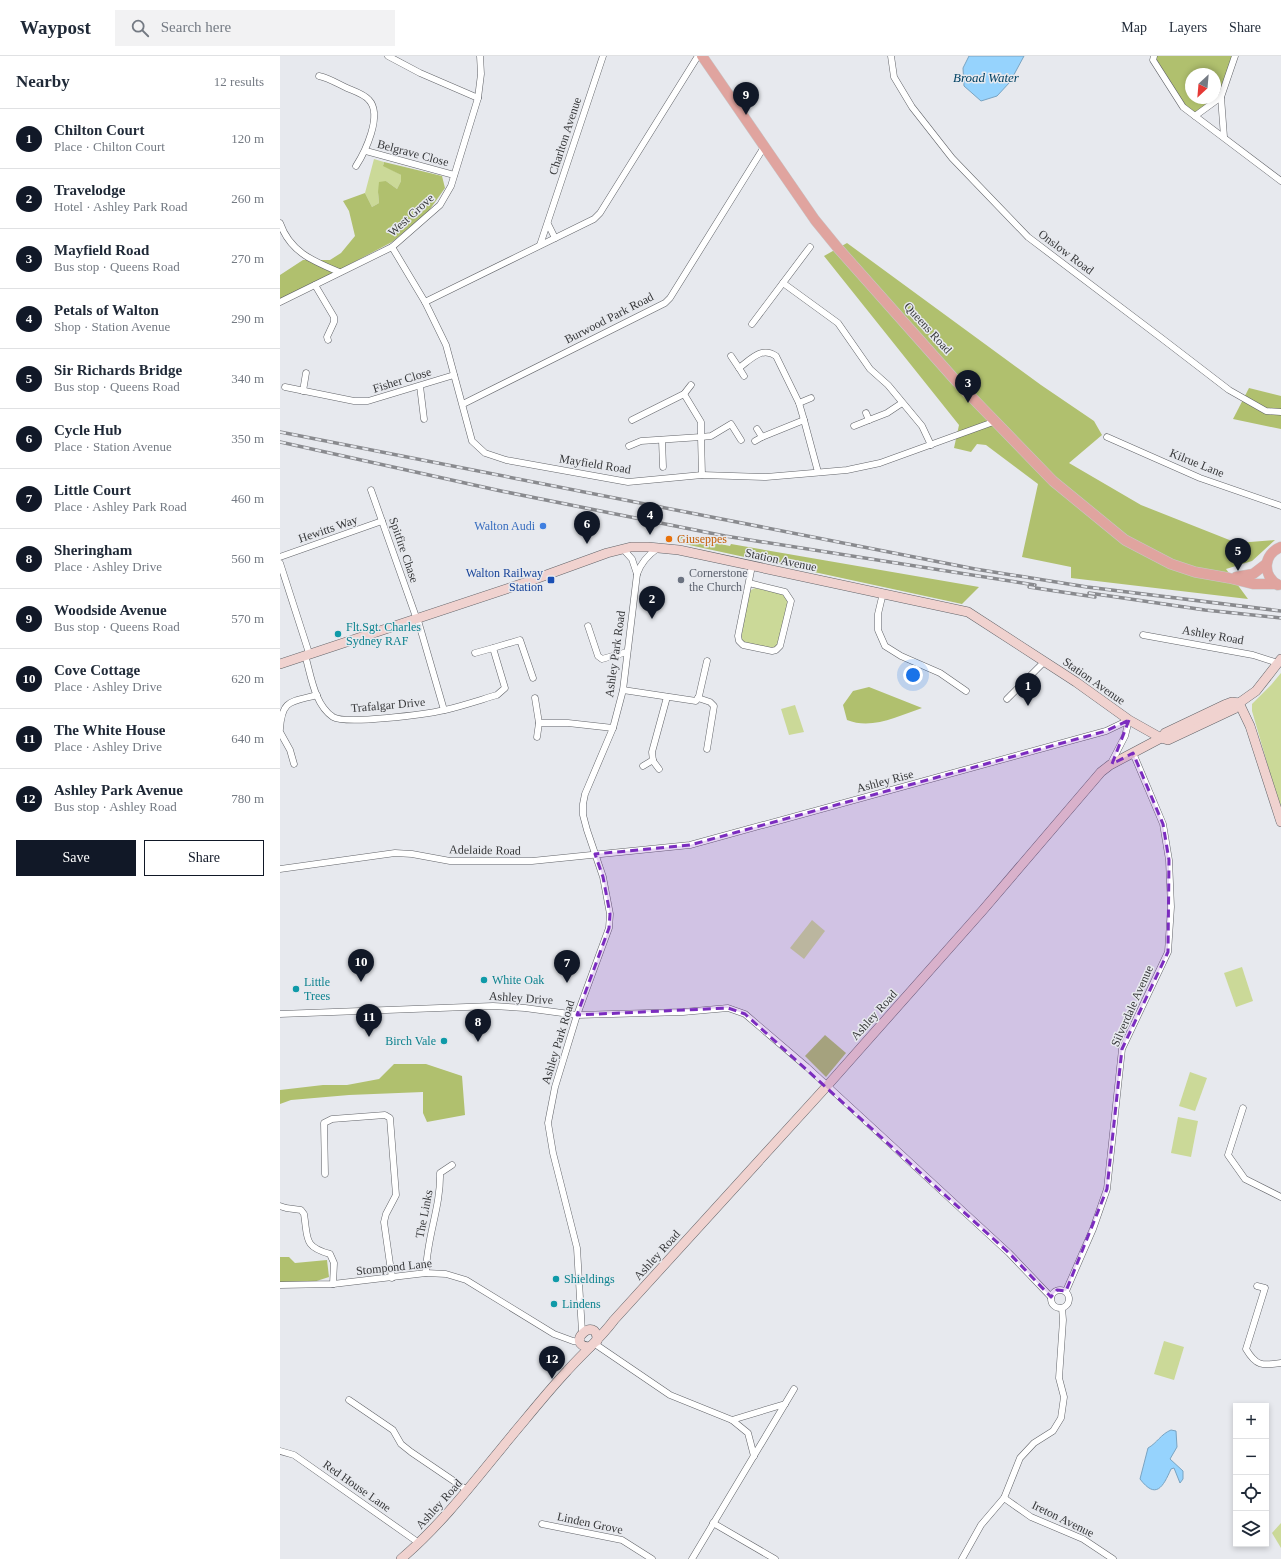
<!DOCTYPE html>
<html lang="en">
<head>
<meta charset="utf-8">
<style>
	body { margin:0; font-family:Georgia,serif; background:#f2f2f3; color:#1f2937 }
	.controls { position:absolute; right:12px; bottom:12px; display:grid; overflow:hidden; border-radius:0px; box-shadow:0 2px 6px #0003 }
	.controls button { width:36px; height:36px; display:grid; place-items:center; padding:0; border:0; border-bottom:1px solid #e0e1e3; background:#fff; color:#1f2937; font:20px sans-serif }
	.compass { position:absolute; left:905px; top:12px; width:36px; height:36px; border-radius:50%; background:#fff; box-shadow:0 2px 6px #0003; rotate:206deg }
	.you { position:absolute; left:633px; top:619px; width:14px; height:14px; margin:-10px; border:3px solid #fff; border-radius:50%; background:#1a73e8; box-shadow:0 0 0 6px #1a73e833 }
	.badge { display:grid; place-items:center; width:26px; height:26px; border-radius:50%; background:#111827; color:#fff; font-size:13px; font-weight:700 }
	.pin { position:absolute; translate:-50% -33px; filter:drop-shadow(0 1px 2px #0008) }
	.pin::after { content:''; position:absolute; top:21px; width:14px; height:12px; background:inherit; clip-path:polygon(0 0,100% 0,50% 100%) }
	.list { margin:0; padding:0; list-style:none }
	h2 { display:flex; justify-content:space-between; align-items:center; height:52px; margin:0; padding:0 16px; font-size:17px }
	h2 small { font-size:13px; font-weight:400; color:#747a83 }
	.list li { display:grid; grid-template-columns:26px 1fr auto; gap:12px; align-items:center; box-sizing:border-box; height:60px; padding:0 16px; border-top:1px solid #e0e1e3 }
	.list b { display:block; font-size:15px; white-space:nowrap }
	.list p { margin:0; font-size:13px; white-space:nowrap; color:#747a83 }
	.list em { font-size:13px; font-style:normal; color:#747a83 }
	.actions { display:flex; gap:8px; padding:12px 16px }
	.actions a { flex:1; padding:9px 0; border:1px solid #111827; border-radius:0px; text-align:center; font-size:14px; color:#111827 }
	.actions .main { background:#111827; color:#fff }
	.icon { flex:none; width:22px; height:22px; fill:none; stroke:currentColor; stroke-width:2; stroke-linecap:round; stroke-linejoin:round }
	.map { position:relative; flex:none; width:1001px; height:1503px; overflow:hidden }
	header { display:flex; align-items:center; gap:24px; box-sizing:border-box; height:56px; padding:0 20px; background:#fff; border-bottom:1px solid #e0e1e3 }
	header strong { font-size:19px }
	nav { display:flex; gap:22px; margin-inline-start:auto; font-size:14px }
	.search { width:280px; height:36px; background:#f2f2f3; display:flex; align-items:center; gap:10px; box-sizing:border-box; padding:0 14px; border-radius:0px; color:#747a83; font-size:15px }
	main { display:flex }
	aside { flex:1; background:#fff }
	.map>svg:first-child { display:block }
</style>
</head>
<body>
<header>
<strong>Waypost</strong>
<div class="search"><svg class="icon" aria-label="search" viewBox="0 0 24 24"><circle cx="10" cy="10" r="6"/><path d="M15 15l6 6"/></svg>Search here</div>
<nav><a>Map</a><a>Layers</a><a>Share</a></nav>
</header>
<main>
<aside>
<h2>Nearby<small>12 results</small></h2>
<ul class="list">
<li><span class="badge">1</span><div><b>Chilton Court</b><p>Place · Chilton Court</p></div><em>120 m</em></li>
<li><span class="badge">2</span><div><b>Travelodge</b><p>Hotel · Ashley Park Road</p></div><em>260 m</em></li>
<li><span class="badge">3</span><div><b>Mayfield Road</b><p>Bus stop · Queens Road</p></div><em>270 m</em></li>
<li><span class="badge">4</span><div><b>Petals of Walton</b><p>Shop · Station Avenue</p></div><em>290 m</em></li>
<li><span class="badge">5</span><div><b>Sir Richards Bridge</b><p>Bus stop · Queens Road</p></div><em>340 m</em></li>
<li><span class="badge">6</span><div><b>Cycle Hub</b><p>Place · Station Avenue</p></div><em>350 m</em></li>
<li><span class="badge">7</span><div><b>Little Court</b><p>Place · Ashley Park Road</p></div><em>460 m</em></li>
<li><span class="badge">8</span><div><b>Sheringham</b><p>Place · Ashley Drive</p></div><em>560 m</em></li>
<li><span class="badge">9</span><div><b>Woodside Avenue</b><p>Bus stop · Queens Road</p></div><em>570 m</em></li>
<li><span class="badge">10</span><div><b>Cove Cottage</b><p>Place · Ashley Drive</p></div><em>620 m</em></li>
<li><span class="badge">11</span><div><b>The White House</b><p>Place · Ashley Drive</p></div><em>640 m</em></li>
<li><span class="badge">12</span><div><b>Ashley Park Avenue</b><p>Bus stop · Ashley Road</p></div><em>780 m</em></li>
</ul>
<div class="actions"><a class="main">Save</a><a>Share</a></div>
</aside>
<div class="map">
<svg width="1001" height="1503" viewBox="0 0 1001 1503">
	<rect width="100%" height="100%" fill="#e7e9ee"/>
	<g fill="#cbd998">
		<path d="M94,103L104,106L103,109L121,119V125L117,133L106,125L98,136L99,147L92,151L85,137Z"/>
		<path d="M475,532L504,538L508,546L498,590L494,593L463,586L461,583L468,540L471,534Z"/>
		<path d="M1001,617V755L972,655V648L991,629Z"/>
		<path d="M515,649L524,676L509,679L501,653Z"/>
		<path d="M532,864L545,875L524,903L510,892Z"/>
		<path d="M962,911L973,945L956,951L944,917Z"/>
		<path d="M910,1016L927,1022L915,1055L899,1050Z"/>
		<path d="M898,1061L918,1065L911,1101L891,1097Z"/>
		<path d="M884,1285L904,1291L894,1324L874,1318Z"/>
		<path d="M1001,1467V1492L992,1477Z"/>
	</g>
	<g fill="#b0c06e" fill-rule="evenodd">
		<path d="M874,0H955L941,41L915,60L903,51ZM911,18H935V42H911Z"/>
		<path d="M104,106L162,120L165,132L148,156L112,186L0,245V219L23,204H50L61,197L75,180L69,155L63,145L85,137L92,151L99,147L98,136L99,126L106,125L117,133L121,125V119L103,110Z"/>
		<path d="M567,187L761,329L814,365L822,379L789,407L861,449L957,487L995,484L972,505L946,513L968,543L791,522V511L742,501L758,428L706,389L697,388L691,396L674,392L679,369L544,200Z"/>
		<path d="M969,332L1001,340V373L953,363Z"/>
		<path d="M401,480L450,490L451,488L699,531L682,548L400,487Z"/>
		<path d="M589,631L642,652C618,660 592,674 567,664L563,649L573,635Z"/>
		<path d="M545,979L566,997L546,1021L525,1000Z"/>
		<path d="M114,1008H146L182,1020L185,1059L147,1066L143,1057V1036L69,1039L11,1044L0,1048V1034L43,1029H67L99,1023Z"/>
		<path d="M0,1201H9L15,1207L47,1204L49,1221L24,1229H0Z"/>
	</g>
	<g fill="#96d3fd" stroke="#7aa4c2">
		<path d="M689,0H744L730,26L717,40L701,45L684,30L683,12Z"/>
		<path d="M891,1374L896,1375L897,1391L890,1403L903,1415V1423L900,1427L894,1412L891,1413C883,1431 876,1444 860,1423L868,1392C877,1387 881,1378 891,1374Z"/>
	</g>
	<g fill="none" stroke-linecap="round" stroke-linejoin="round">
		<defs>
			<g id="street">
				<path d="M108,0L140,17L198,42"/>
				<path d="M611,0L614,21L632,51L672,102L748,181L880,281L949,334L986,355L1001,356"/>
				<path d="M874,0L873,4L903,51L1001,125"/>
				<path d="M39,20C49,22 58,28 67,32C74,35 84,38 89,44C103,59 85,96 76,110"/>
				<path d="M915,60L941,41"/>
				<path d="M944,81L941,41L955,0"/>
				<path d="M86,95L174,119"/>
				<path d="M0,167C10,196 33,205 59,216"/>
				<path d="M268,168L275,182"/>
				<path d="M260,189L323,0"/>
				<path d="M112,191L145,246L166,289L192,385L205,397L226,404L348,426L422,419L486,421L533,417L567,414L600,407L716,365"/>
				<path d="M503,227L558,267L590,313L608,329L642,370L651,389"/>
				<path d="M35,229L54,261V266L47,281L48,284"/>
				<path d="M0,246L112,191L160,149L171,130L198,42L201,18L200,0"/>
				<path d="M145,246L314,163L320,157L418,0"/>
				<path d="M472,268L530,191"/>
				<path d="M451,300L459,312"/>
				<path d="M464,320L459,312C471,303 482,290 496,300L519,347L524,364"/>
				<path d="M140,330L144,363"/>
				<path d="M5,331L74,345H88L174,319"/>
				<path d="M23,335L26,317"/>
				<path d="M519,347L531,342"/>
				<path d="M183,348L385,247L390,242L484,91"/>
				<path d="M352,364L404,338L411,329"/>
				<path d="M589,364L607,357L622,347"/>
				<path d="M574,370L589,364L586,357"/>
				<path d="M482,381L524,364L538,416"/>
				<path d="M827,381L920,422L1001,450"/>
				<path d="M382,384L383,411"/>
				<path d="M475,385L482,381L477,373"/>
				<path d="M349,390L361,385L421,381V366L404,338"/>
				<path d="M422,419L421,381L431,380L451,368L461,384"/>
				<path d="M91,434L136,561"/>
				<path d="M343,493L352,503L357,518"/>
				<path d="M0,501L102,465"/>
				<path d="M0,507L29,597"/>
				<path d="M469,527L505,536L511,545L500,590L496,594L492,595L463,589L459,585L458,580L472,510"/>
				<path d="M603,537L598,558V574L605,590L621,600L660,617L686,635"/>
				<path d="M137,561L164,654"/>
				<path d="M308,570L318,600L322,603L347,596"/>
				<path d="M863,579L973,599L998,607"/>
				<path d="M195,597L213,592"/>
				<path d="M25,599C31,619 34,648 53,661C66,669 147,658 165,654C182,650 200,644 217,639L225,632L213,592L240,584L253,622"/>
				<path d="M343,634L416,645L419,640L427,605"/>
				<path d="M255,642L259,667L257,681"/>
				<path d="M418,642L430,646L434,650L427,693"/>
				<path d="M727,643L765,605"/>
				<path d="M259,667H288L333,672"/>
				<path d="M0,673C2,643 11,646 37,639"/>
				<path d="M0,676L10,694L14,708"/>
				<path d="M830,709L845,680L849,664"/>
				<path d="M363,710L373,704"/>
				<path d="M379,713L373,705L372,696L387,641"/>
				<path d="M0,813L115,797L132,798L170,805H252L410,789L826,675L849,664"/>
				<path d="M0,958L213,950L245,952L297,959L403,956L448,952L465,958L527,1011L729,1197L771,1241"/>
				<path d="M963,1052L948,1099L965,1123L1001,1141"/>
				<path d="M45,1118L44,1067L52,1063L105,1059L110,1062L116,1139L106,1158L104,1166L112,1222"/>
				<path d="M0,1150L6,1152L21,1154L24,1158C28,1182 23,1191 50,1198L54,1207L53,1228"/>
				<path d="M146,1217C146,1183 161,1151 160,1117L172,1109"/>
				<path d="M0,1229L53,1228L146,1217L166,1218L186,1224L274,1278L293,1285L300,1286"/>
				<path d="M977,1230L985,1232L966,1293C976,1310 982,1310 1001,1307"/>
				<circle cx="780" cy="1243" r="9"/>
				<path d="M786,1235L813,1173L827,1133L842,993L888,896L891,851L889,804L883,768L853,697"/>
				<path d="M302,1276L297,1192L273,1097L268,1067L275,1031L297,959L329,872L330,858L323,821L307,774L303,759V748L305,738L333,672L343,634L357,518C361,506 368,499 378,492"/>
				<path d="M315,1288L390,1339L452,1364L505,1348"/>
				<path d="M69,1344L113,1374L121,1388L131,1396L187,1434"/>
				<path d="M452,1364L468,1377L474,1400"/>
				<path d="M0,1395L14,1399L139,1487"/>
				<path d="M724,1442L751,1461L803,1483L833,1503"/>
				<path d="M433,1467L495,1503"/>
				<path d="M262,1468L342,1484L372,1503"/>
				<path d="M412,1503L514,1333"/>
				<path d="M682,1503L701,1469L724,1442L740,1402L754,1387L773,1375L781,1362L784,1341L779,1322L783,1264L782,1252"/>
			</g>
			<g id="secondary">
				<path d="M0,608L247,526L327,497L351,491H368L399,494L688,556L796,626L849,664L881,682L888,684L954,653L959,647L976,635L1001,603"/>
				<path d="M959,647L970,670L1001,766"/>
				<path d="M310,1291C282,1289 318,1257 317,1285"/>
				<path d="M121,1503C168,1463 204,1412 244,1365C258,1348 272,1331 287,1315C303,1297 320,1283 334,1264L547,1030L703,854L821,716L830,709L881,682L885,677L944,649L952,646L959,647"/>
			</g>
			<g id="primary">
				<path d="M422,0L535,164L557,191L677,326L773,425L845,484L891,508L915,516L949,522L973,528H997"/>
				<path d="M956,521L973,518L986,508"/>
				<path d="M998,529C982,519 983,498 1001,491"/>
			</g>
		</defs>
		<use href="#street" stroke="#616368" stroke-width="7"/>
		<use href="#secondary" stroke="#616368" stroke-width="10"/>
		<use href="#primary" stroke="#c7c7c8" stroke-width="11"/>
		<use href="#street" stroke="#fff" stroke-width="6"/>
		<use href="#secondary" stroke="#f0d2cf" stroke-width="9"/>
		<use href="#primary" stroke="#e0a49f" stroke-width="10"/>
		<defs>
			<g id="rail">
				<path d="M0,376L695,513L807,531L1001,555"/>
				<path d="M0,386L221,435L445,480L755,529"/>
				<path d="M749,531L815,541"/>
				<path d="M809,537L925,554L1001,562"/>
			</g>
		</defs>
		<use href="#rail" stroke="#898a8e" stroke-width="3.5"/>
		<use href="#rail" stroke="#e7e9ee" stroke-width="2" stroke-dasharray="6" stroke-linecap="butt"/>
	</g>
	<path fill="#7b2cbf" fill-opacity="0.2" stroke="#7b2cbf" stroke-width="3" stroke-dasharray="8 5" stroke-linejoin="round" d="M849,664L832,708L853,697L883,768L889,804L888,896L842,993L827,1133L786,1235L777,1234L771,1241L729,1197L465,958L448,952L297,959L329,872L330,858L323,821L315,798L410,789L826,675Z"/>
	<circle fill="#3f7fe0" stroke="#e7e9ee" stroke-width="1.5" cx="263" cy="470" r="4"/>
	<circle fill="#e8710a" stroke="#e7e9ee" stroke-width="1.5" cx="389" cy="483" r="4"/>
	<rect fill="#1a4fb4" stroke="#e7e9ee" stroke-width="1.5" x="267" y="520" width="8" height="8" rx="2"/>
	<circle fill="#6b7280" stroke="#e7e9ee" stroke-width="1.5" cx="401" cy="524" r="4"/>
	<g fill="#0f9aa8" stroke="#e7e9ee" stroke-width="1.5">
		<circle cx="58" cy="578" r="4"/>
		<circle cx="204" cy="924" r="4"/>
		<circle cx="16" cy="933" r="4"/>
		<circle cx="164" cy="985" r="4"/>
		<circle cx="276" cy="1223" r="4"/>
		<circle cx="274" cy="1248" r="4"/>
	</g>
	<g text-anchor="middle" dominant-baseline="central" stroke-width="3" stroke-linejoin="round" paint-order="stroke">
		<g font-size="12" fill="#37383a" stroke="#e7e9ee">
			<text transform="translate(285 80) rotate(-72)">Charlton Avenue</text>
			<text transform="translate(133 97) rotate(15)">Belgrave Close</text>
			<text transform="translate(131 159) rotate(-42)">West Grove</text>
			<text transform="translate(786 196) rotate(37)">Onslow Road</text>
			<text transform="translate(329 262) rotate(-27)">Burwood Park Road</text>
			<text transform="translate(648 272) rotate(48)">Queens Road</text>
			<text transform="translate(122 324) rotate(-17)">Fisher Close</text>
			<text transform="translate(917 407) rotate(22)">Kilrue Lane</text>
			<text transform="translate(315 408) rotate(9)">Mayfield Road</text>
			<text transform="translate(48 473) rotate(-19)">Hewitts Way</text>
			<text transform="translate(124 494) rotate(71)">Spitfire Chase</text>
			<text transform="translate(501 504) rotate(12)">Station Avenue</text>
			<text transform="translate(933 579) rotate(10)">Ashley Road</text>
			<text transform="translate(335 598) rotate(-82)">Ashley Park Road</text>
			<text transform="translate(814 625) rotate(35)">Station Avenue</text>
			<text transform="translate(108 649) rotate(-5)">Trafalgar Drive</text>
			<text transform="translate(605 725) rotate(-15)">Ashley Rise</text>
			<text transform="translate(205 794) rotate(1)">Adelaide Road</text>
			<text transform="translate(241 942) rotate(4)">Ashley Drive</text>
			<text transform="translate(852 950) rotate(-66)">Silverdale Avenue</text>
			<text transform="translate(594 959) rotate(-48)">Ashley Road</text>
			<text transform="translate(278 986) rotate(-73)">Ashley Park Road</text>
			<text transform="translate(144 1158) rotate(-79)">The Links</text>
			<text transform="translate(377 1199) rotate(-48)">Ashley Road</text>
			<text transform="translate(114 1211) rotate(-6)">Stompond Lane</text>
			<text transform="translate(77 1430) rotate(35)">Red House Lane</text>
			<text transform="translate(159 1448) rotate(-48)">Ashley Road</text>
			<text transform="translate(783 1463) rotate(26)">Ireton Avenue</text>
			<text transform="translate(310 1467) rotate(12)">Linden Grove</text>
		</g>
		<g font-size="12" fill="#366cbe" stroke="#e7e9ee" text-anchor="end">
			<text x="255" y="470">Walton Audi</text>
		</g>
		<g font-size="12" fill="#c56008" stroke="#e7e9ee" text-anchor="start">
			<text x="397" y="483">Giuseppes</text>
		</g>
		<g font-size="12" fill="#164399" stroke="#e7e9ee" text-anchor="end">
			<text x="263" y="517">Walton Railway<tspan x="263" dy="14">Station</tspan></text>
		</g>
		<g font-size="12" fill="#5b616d" stroke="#e7e9ee" text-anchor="start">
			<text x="409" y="517">Cornerstone<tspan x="409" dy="14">the Church</tspan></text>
		</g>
		<g font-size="12" fill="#0d838f" stroke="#e7e9ee" text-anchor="start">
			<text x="66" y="571">Flt.Sgt. Charles<tspan x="66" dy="14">Sydney RAF</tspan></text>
			<text x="212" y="924">White Oak</text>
			<text x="24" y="926">Little<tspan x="24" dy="14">Trees</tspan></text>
			<text x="156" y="985" text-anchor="end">Birch Vale</text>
			<text x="284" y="1223">Shieldings</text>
			<text x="282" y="1248">Lindens</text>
		</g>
		<g font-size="13" font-style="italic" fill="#004264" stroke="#e7e9ee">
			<text x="706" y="21">Broad Water</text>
		</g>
	</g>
</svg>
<div class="controls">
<button>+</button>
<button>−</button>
<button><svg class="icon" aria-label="locate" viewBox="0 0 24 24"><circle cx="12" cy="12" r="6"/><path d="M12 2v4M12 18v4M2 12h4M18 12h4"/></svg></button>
<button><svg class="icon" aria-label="layers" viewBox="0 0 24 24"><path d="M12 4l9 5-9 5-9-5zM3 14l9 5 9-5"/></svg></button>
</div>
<svg class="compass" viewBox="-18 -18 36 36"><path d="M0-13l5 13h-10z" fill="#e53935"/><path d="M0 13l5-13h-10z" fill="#747a83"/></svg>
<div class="you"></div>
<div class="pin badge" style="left:748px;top:650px">1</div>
<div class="pin badge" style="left:372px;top:563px">2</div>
<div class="pin badge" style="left:688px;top:347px">3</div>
<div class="pin badge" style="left:370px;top:479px">4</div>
<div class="pin badge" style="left:958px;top:515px">5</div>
<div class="pin badge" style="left:307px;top:488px">6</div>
<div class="pin badge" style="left:287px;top:927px">7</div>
<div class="pin badge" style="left:198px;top:986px">8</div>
<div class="pin badge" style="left:466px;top:59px">9</div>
<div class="pin badge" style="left:81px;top:926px">10</div>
<div class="pin badge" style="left:89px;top:981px">11</div>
<div class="pin badge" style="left:272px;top:1323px">12</div>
</div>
</main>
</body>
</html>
